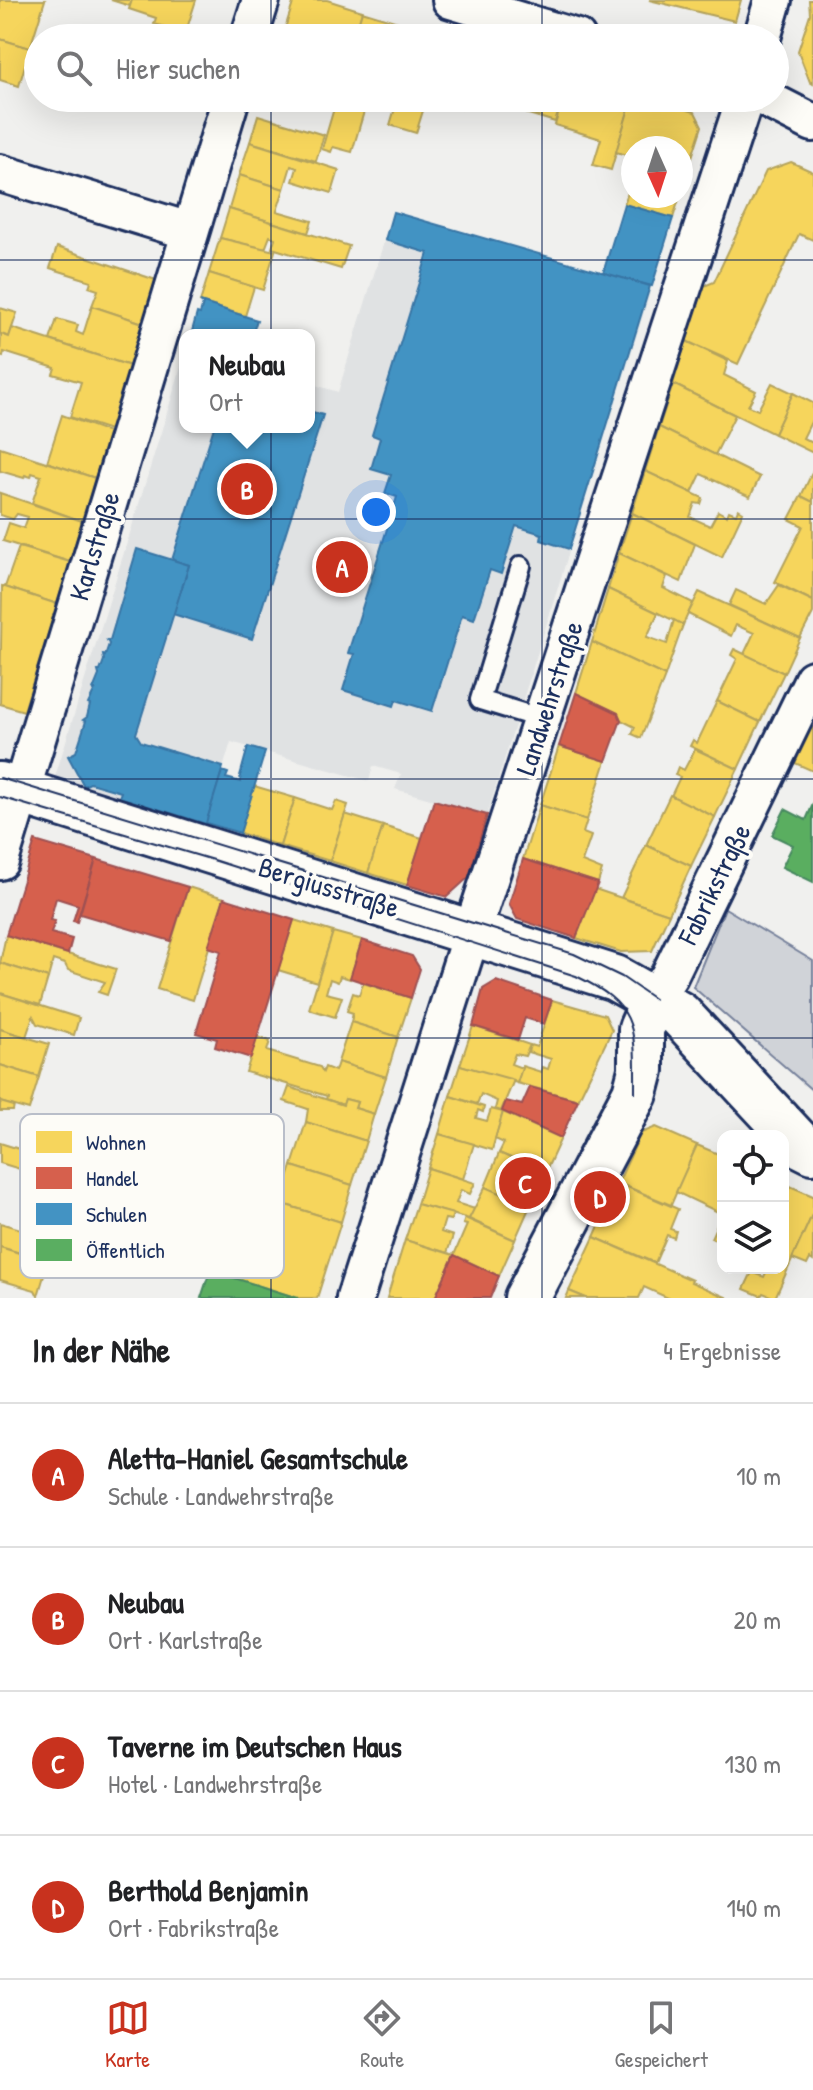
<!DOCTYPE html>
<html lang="de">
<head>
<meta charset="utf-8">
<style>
	body { margin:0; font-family:"Patrick Hand",sans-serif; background:#f2f2f2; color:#202124 }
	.controls { position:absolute; right:24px; bottom:24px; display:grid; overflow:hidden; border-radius:16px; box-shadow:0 8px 32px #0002 }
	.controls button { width:72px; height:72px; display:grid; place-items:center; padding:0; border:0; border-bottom:2px solid #e0e0e0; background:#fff; color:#202124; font:40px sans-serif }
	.compass { position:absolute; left:621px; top:136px; width:72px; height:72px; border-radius:50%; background:#fff; box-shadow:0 8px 32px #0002; rotate:177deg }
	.you { position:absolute; left:376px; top:512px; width:28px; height:28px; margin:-20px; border:6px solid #fff; border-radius:50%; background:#1a73e8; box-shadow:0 0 0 12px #1a73e833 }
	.badge { display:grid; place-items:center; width:52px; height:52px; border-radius:50%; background:#c8321e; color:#fff; font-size:26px; font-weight:700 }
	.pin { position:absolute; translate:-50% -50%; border:4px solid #fff; box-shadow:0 2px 8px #0006 }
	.popup { position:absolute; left:179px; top:329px; width:136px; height:104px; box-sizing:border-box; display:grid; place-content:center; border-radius:16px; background:#fff; filter:drop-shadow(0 2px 6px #0005); font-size:26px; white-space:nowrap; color:#757577 }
	.popup b { font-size:30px; color:#202124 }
	.popup::after { content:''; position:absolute; left:50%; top:100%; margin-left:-16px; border:16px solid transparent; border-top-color:#fff }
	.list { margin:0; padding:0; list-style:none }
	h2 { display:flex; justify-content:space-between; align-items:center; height:104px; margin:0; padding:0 32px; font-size:34px }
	h2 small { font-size:26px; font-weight:400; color:#757577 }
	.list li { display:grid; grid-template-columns:52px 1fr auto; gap:24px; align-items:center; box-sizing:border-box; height:144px; padding:0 32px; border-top:2px solid #e0e0e0 }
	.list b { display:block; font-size:30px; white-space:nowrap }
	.list p { margin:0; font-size:26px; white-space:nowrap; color:#757577 }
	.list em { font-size:26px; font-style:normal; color:#757577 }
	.icon { flex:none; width:44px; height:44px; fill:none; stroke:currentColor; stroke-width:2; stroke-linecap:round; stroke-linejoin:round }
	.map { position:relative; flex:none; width:813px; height:1298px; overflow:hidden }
	.search { position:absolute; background:#fff; box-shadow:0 8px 32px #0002; left:24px; right:24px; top:24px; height:88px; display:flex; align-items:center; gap:20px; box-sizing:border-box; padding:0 28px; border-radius:44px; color:#757577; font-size:30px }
	.sheet { height:680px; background:#fff }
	nav { display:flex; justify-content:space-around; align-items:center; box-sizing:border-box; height:112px; border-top:2px solid #e0e0e0; background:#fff; font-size:22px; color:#757577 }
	nav a { display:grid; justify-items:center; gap:4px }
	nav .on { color:#c8321e }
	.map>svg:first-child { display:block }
</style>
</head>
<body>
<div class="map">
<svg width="813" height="1298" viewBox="0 0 813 1298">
	<rect width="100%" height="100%" fill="#f0f0ee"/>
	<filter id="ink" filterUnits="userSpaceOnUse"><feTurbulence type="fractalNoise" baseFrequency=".0125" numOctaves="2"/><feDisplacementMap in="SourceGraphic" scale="16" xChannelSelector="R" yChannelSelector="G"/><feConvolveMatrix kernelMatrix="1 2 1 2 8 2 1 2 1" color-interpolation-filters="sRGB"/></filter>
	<g filter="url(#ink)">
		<path fill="#e0e2e3" d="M393,212L652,286L487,815L395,789L401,774L373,766L369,781L231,742L206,824L55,777L185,354V427H309V383L338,392Z"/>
		<path fill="#d0d3d8" stroke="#76819b" stroke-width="2" d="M725,908L813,961V1091L693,987Z"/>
		<g fill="#f6d55c" stroke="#b4a35d" stroke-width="2">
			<path d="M0,0H45L30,48L0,39Z"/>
			<path d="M111,0H132L130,6Z"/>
			<path d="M132,0H196L184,38H162L165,27L154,24L156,18L129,9Z"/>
			<path d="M294,0H327L362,11L354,38H282Z"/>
			<path d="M649,0H741L735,21Z"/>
			<path d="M809,0H813V84L810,82L798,51L810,14Z"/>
			<path d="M362,11L404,24L399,38H354Z"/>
			<path d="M404,24L446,37L445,38H399Z"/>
			<path d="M0,39L30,48L19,86L0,80Z"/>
			<path d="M337,98H368L352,152L333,147L331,152L322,149Z"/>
			<path d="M398,98H427L416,133L390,125Z"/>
			<path d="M427,98H465L461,109Z"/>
			<path d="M494,98H563L555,122L492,103Z"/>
			<path d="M563,98H632L611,170L593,165L601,139L555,125Z"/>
			<path d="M632,98H646L695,112L702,126L682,188L681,148H633V157L616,152Z"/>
			<path d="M258,115L324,135L316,161L250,142Z"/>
			<path d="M250,142L339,170L332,193L293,181L297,168L291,166L284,189L239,175Z"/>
			<path d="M791,162L813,172V240L799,234L738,364L686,341L704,286L714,282L766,171Z"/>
			<path d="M239,175L284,189L277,211L312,221L308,233L229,209Z"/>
			<path d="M633,178V196H680L673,218L624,204Z"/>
			<path d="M229,209L349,246L341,269L272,248L275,238L270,236L265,249L220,238Z"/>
			<path d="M220,238L275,251L263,290L209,273Z"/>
			<path d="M57,247L156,280L143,323L92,306L98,290L89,287L91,281L50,268Z"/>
			<path d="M209,273L254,287L245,316L200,302Z"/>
			<path d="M92,306L143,323L130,366L50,340L57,319L78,325L76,332L83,335Z"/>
			<path d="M0,308L17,313L9,337L0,334Z"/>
			<path d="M12,328L130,366L110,430L70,417L81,382L53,374L55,368L4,352L3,357L0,356L1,334L9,337Z"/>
			<path d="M686,341L728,361L724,375L756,391L748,406L758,410L772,383L793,393L774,434L673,384Z"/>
			<path d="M673,384L735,415L715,455L659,427Z"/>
			<path d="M793,393L813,403V418L803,438L813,443V453L774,434Z"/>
			<path d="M62,415L109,432L95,478L47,462Z"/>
			<path d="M659,427L760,477L750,497L701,474L692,493L645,471Z"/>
			<path d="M0,447L95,478L82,521L32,503L41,476L32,473L31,477L25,475L24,478L0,471Z"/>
			<path d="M645,471L703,498L701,504L695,503L690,517L710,526L718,511L727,516L729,511L736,514L738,509L743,512L722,557L632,513Z"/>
			<path d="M813,471V502L801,496Z"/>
			<path d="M0,493L82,521L70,562L3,541L9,523L24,528L28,517L17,514L13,519L0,515Z"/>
			<path d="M801,496L813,502V601L775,582L803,526L789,519Z"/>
			<path d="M632,513L695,544L681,582L619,553Z"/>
			<path d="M19,547L70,562L57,604L5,587Z"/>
			<path d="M619,553L667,576L663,588L693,603L683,625L608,589Z"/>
			<path d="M779,585L813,601V613L800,638L729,605L736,590L766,604Z"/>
			<path d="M2,586L57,604L24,711L0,704Z"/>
			<path d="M608,589L658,613L647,637L667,644L674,620L683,625L665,676L592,642Z"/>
			<path d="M699,592L800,638L784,673L744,654L754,633L736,625L731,636L688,614Z"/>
			<path d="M592,642L665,676L641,738L632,734L635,727L621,720L618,713L576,693Z"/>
			<path d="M734,649L784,673L760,722L717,701L737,659L731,655Z"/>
			<path d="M717,701L760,722L738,769L690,746L693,740L697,743Z"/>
			<path d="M813,725V771L795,763Z"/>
			<path d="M559,746L606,761L587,820L540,805Z"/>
			<path d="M695,749L738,769L715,817L671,796L680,777L675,775L678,767L684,770Z"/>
			<path d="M254,786L295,798L280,846L240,833Z"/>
			<path d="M670,795L715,817L691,866L646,845Z"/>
			<path d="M295,798L332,810L336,801L348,805L330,861L280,846Z"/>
			<path d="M540,805L587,820L583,833L591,836L582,862L602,870L598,883L523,859Z"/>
			<path d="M345,814L383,826L368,873L330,861Z"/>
			<path d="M383,826L422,838L407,885L368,873Z"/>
			<path d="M646,845L691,866L669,914L621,898Z"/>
			<path d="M188,887L224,898L193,1000L157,989Z"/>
			<path d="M595,889L669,914L652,951L621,952L576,938Z"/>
			<path d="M294,920L333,932L317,982L278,970Z"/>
			<path d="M333,932L362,940L350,979L340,976L338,982L330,979L326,993L342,997L335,1017L309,1009Z"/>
			<path d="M6,935L116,969L107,995L98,992L105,982L68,970L65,964L53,960L48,978L0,963Z"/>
			<path d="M0,963L48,978L40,1005L0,993Z"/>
			<path d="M363,983L411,998L398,1037L351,1022L353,1013L347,1011L353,993L359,995Z"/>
			<path d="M0,993L79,1018L74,1035L37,1024L33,1016L26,1037L0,1029Z"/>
			<path d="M552,1000L605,1015L612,1030L578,1100L517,1083L522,1066L541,1072L542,1067L548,1069L551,1059L528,1052L530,1045L537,1047Z"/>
			<path d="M351,1022L398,1037L386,1077L338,1062Z"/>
			<path d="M473,1026L530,1045L525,1056L515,1054L511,1064L522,1068L517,1083L460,1065Z"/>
			<path d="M0,1029L49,1044L39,1077L0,1065Z"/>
			<path d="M257,1037L270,1041L267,1051L320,1067L323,1072L325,1067L335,1071L338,1062L386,1077L374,1114L355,1108L357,1102L345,1099L343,1105L326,1099L327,1096L246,1072Z"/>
			<path d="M0,1065L39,1077L29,1110L0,1102Z"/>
			<path d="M460,1065L514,1080L501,1111L495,1109L497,1101L481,1094L477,1104L450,1096Z"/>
			<path d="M289,1087L343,1105L345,1099L357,1102L355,1108L374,1114L366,1141L306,1122L308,1109L284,1101Z"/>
			<path d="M450,1096L484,1107L483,1112L478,1110L476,1118L487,1121L491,1109L503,1112L492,1150L439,1134Z"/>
			<path d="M0,1102L14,1106L13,1111H0Z"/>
			<path d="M503,1112L561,1138L545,1173L499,1153L504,1143L495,1139Z"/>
			<path d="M306,1122L366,1141L352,1185L292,1166Z"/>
			<path d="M656,1127L697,1145L671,1205L618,1183L641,1133Z"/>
			<path d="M439,1134L474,1144L463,1179L428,1168Z"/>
			<path d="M0,1143L48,1158L43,1176L0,1163Z"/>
			<path d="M697,1145L723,1156L722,1214L676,1192Z"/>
			<path d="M499,1153L545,1173L530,1206L485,1187Z"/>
			<path d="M292,1166L352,1185L341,1222L280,1203Z"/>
			<path d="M428,1168L475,1183L470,1194L461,1190L456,1203L475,1209L469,1219L417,1204Z"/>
			<path d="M618,1183L678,1209L670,1229L676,1231L674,1238L667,1235L655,1263L594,1237Z"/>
			<path d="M783,1183L790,1186L783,1202Z"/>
			<path d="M790,1186L813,1196V1213L775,1298L763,1293L761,1296L744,1289L752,1272L764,1277L768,1268H783V1202Z"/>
			<path d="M485,1187L530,1206L515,1240L469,1219Z"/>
			<path d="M257,1196L341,1222L317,1298H298L231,1277Z"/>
			<path d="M417,1204L453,1214L451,1220L445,1219L441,1232L453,1236L447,1253L405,1240Z"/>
			<path d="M723,1211V1243L711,1238Z"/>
			<path d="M813,1213V1261L810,1259L807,1265L792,1259Z"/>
			<path d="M465,1218L515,1240L499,1276L454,1255L467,1225L463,1224Z"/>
			<path d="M0,1223L41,1235L34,1257L0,1247Z"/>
			<path d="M594,1237L692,1280L691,1282L728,1298H668L644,1287L639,1298H586L569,1291Z"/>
			<path d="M405,1240L454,1255L435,1298H387Z"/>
			<path d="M0,1247L48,1262L38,1296L35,1290L0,1280Z"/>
			<path d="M569,1291L586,1298H566Z"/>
		</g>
		<g fill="#d6604d" stroke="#9e5152" stroke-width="2">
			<path d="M576,693L618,713L621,720L606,761L559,746Z"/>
			<path d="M434,800L487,815L469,877L447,897L407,885Z"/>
			<path d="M35,841L96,859L77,922L73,921L78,905L56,898L50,920L55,921L51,933L72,939L68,954L6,935Z"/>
			<path d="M96,859L188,887L171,941L80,914Z"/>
			<path d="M523,859L598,883L576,938L517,919L509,904Z"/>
			<path d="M224,898L294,920L251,1058L215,1047L217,1039L196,1033L221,951L208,947Z"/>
			<path d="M362,940L412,956L420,969L411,998L350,978Z"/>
			<path d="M496,981L552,1000L544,1024L525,1018L518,1040L473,1026L483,989Z"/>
			<path d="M530,1087L578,1100L561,1138L502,1111L506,1101L522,1105Z"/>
			<path d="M454,1255L499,1276L490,1298H435Z"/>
		</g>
		<g fill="#4393c3" stroke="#3775a5" stroke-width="2">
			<path d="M624,204L673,218L652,286L603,273Z"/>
			<path d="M393,212L650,286L569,549L541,540L542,534L516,526L501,574L490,570L474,619L462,615L432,711L396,700L394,706L343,690L354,654L348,653L397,497L385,493L391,475L371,469L380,438L372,435L428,253L385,240Z"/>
			<path d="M200,302L257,320L252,335H191L197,313L200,314L203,304Z"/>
			<path d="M309,411L323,415L252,639L173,614L189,565L172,560L214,427H309Z"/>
			<path d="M137,549L189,565L136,734L141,742L223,767L206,824L119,797L121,792L90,783L84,786L68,756L76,752L86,721L83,720L87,717L90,705L88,704L95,690H93L99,675L98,671H100L104,660L103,655L105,656L109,644L107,640H110Z"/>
			<path d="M248,747L265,752L240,833L206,823L222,771L228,773L226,778L241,782L240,776Z"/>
		</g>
		<g fill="#5aae61" stroke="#478860" stroke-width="2">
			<path d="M813,804V882L782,867L793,845L772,835L785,809L806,820Z"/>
			<path d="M210,1271L231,1277L298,1298H201Z"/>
		</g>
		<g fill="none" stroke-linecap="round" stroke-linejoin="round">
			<defs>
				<path id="service" d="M521,566L480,700L542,719"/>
				<g id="minor">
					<path d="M451,0L577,38"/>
					<path d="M249,38L261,0"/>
					<path d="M762,38L773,0"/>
					<path d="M764,98L813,123"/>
					<path d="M0,173L189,231"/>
					<path d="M0,861L231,98"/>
					<path d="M654,999L669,976L813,679"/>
					<path d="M355,1298L469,941L745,98"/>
				</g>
				<g id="tertiary">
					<path d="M0,785L615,978L679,1014L801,1145L813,1151"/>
					<path d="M527,1298L635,1093L641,1070V1029L654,999"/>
				</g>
			</defs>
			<use href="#service" stroke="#1b2f5e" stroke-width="24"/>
			<use href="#minor" stroke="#1b2f5e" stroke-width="42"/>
			<use href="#tertiary" stroke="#1b2f5e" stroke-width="50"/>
			<use href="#service" stroke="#fdfcf7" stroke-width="18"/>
			<use href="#minor" stroke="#fdfcf7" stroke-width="36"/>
			<use href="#tertiary" stroke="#fdfcf7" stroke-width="44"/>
			<g stroke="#1b2f5e" stroke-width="2">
				<path d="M0,778L574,954L622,977L654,999"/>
				<path d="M0,797L213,860L576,976C639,1006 635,1028 635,1093"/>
			</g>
		</g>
	</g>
	<path fill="none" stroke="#1b2f5e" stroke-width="2" stroke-opacity="0.55" d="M271,0V38M542,0V38M271,98V1298M542,98V1298M0,260H813M0,519H813M0,779H813M0,1038H813"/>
	<g text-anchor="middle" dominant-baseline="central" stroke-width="8" stroke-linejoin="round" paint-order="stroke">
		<g font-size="28" fill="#1b2f5e" stroke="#fdfcf7">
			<text transform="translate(94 546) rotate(-73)">Karlstraße</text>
			<text transform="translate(549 698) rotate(-72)">Landwehrstraße</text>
			<text transform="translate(714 884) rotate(-64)">Fabrikstraße</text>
			<text transform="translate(329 887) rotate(17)">Bergiusstraße</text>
		</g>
	</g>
	<rect x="20" y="1114" width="264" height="164" rx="12" fill="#fdfcf7" stroke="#b9bec9" stroke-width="2"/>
	<rect x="36" y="1131" width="36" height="22" fill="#f6d55c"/>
	<rect x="36" y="1167" width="36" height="22" fill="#d6604d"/>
	<rect x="36" y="1203" width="36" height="22" fill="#4393c3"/>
	<rect x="36" y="1239" width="36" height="22" fill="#5aae61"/>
	<g font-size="22" fill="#1b2f5e">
		<text x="86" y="1150">Wohnen</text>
		<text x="86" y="1186">Handel</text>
		<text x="86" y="1222">Schulen</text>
		<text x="86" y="1258">Öffentlich</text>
	</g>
</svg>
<div class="controls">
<button><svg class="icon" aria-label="locate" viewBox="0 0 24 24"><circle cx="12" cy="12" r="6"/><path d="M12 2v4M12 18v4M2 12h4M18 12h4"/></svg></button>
<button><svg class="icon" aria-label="layers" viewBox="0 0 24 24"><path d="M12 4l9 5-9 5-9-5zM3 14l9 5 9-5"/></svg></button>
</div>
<svg class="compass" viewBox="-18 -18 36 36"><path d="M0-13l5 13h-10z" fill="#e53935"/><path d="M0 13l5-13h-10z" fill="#757577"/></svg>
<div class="you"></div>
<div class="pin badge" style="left:342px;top:567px">A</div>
<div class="pin badge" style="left:247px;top:489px">B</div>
<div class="popup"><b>Neubau</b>Ort</div>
<div class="pin badge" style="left:525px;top:1183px">C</div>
<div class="pin badge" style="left:600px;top:1197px">D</div>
<div class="search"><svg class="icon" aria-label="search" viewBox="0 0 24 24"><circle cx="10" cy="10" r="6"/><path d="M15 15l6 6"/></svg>Hier suchen</div>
</div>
<section class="sheet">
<h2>In der Nähe<small>4 Ergebnisse</small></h2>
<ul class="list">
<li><span class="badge">A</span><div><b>Aletta-Haniel Gesamtschule</b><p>Schule · Landwehrstraße</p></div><em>10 m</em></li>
<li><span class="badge">B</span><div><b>Neubau</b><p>Ort · Karlstraße</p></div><em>20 m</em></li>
<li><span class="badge">C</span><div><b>Taverne im Deutschen Haus</b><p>Hotel · Landwehrstraße</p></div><em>130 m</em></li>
<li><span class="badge">D</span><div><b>Berthold Benjamin</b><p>Ort · Fabrikstraße</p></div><em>140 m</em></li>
</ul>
</section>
<nav>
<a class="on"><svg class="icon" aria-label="map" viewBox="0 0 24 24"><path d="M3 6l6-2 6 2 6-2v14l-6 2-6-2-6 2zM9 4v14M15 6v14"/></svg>Karte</a>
<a><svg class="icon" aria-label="directions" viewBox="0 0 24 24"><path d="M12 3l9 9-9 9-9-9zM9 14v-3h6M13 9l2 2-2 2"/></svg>Route</a>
<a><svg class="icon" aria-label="saved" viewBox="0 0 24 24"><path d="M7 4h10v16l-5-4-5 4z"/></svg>Gespeichert</a>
</nav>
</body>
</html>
